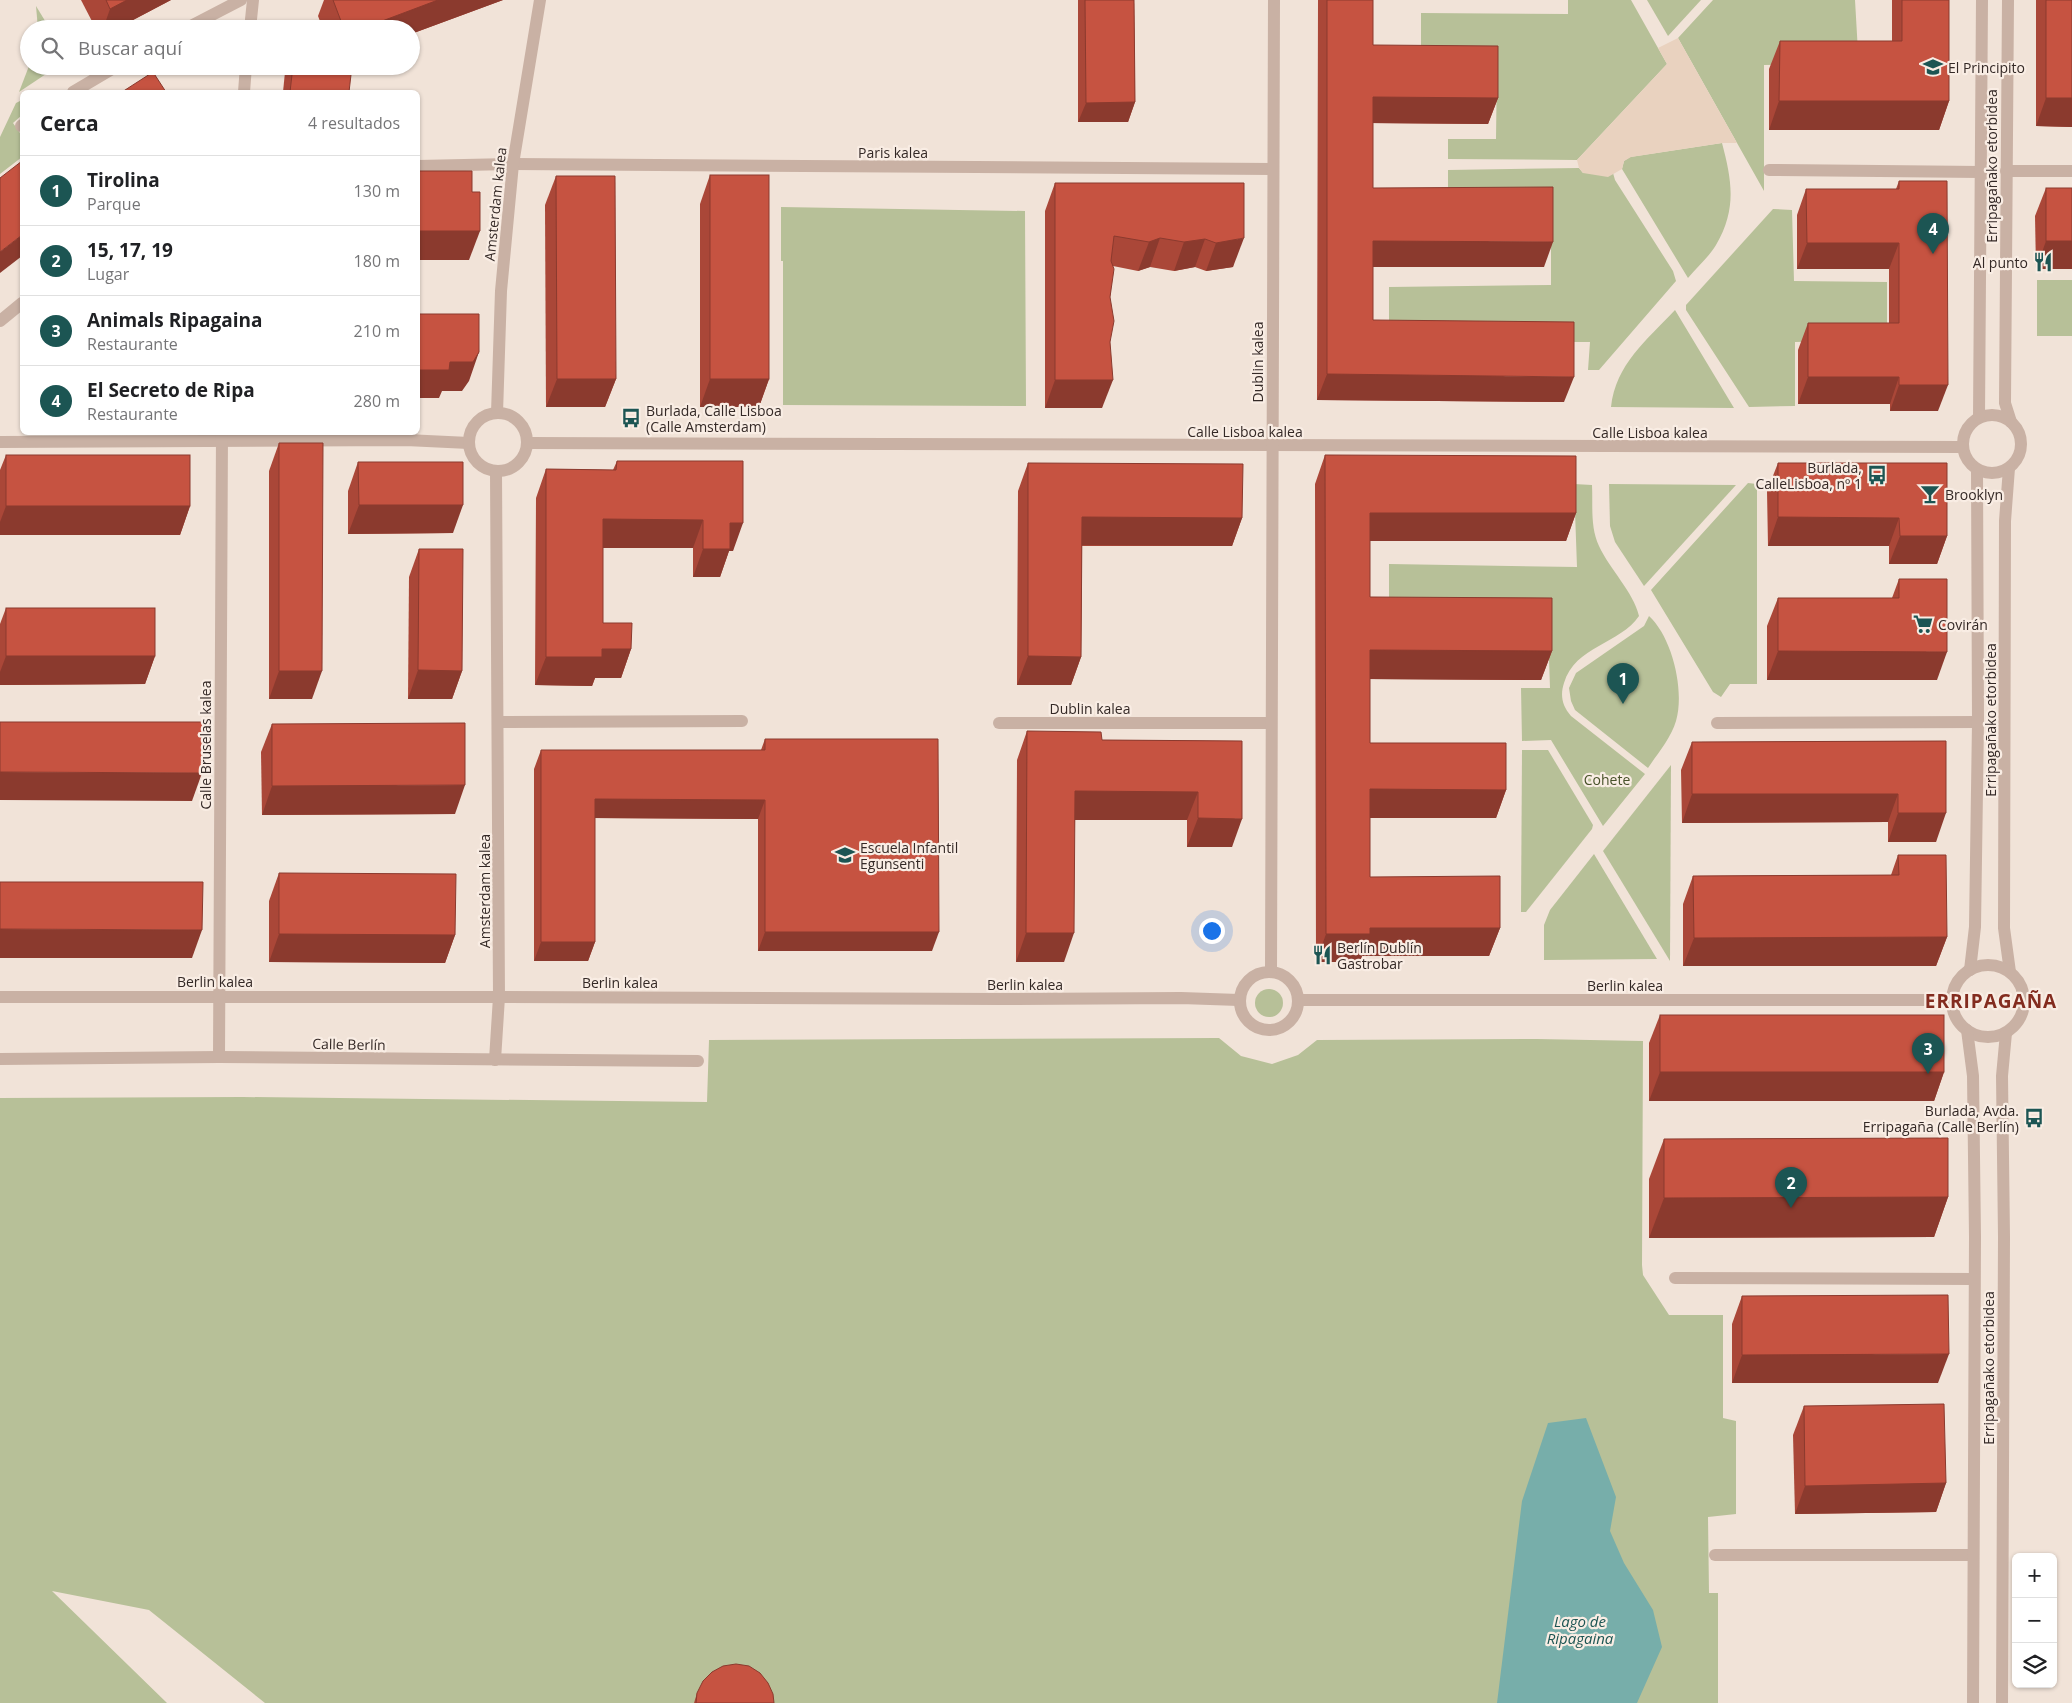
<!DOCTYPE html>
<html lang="es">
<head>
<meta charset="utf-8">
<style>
	body { margin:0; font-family:"Open Sans",sans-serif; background:#f2f2f2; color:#202124 }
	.controls { position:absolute; right:15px; bottom:15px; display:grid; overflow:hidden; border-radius:8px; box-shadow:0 1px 4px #0004 }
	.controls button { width:45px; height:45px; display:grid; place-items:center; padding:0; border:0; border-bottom:1px solid #e0e0e0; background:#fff; color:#202124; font:25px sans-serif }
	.you { position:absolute; left:1211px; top:930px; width:18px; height:18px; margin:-12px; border:4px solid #fff; border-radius:50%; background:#1a73e8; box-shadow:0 0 0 8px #1a73e833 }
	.badge { display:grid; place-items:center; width:32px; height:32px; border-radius:50%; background:#1c5553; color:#fff; font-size:16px; font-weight:700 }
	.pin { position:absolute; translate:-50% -41px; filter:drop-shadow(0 1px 2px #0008) }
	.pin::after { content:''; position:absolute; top:26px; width:18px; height:15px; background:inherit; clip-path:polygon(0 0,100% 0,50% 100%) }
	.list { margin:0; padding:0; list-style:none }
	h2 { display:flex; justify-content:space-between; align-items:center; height:65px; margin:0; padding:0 20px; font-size:21px }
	h2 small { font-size:16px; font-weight:400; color:#757577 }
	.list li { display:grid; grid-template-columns:32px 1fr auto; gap:15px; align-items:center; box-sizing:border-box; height:70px; padding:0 20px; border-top:1px solid #e0e0e0 }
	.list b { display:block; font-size:19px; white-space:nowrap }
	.list p { margin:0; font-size:16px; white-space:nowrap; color:#757577 }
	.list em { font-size:16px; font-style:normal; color:#757577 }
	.icon { flex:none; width:28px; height:28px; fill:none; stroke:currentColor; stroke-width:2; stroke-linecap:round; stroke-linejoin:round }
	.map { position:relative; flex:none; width:2072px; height:1703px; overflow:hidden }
	.search { position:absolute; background:#fff; box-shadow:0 1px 4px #0004; left:20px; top:20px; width:400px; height:55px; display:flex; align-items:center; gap:12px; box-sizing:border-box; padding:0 18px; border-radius:28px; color:#757577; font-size:19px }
	.panel { position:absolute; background:#fff; box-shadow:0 1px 4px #0004; left:20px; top:90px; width:400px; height:345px; border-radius:8px }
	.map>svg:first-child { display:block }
</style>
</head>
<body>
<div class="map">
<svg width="2072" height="1703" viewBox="0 0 2072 1703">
	<rect width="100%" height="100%" fill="#f1e3d8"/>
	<g fill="#b7c098">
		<path d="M1568,0H1631L1667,64L1577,160L1448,159V139H1496L1497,60L1421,59V13L1568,14Z"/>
		<path d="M1647,0H1701L1668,36Z"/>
		<path d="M1713,0H1855L1858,52L1881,64L1764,65V191L1678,38Z"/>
		<path d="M36,6L50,29H38Z"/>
		<path d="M29,66H58L19,92Z"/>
		<path d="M22,100V115L13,123L22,136V157L0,174V137L16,103Z"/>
		<path d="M1722,143C1732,181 1737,209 1716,245C1709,257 1697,267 1688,278L1622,169L1624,161L1630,157Z"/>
		<path d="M1579,168L1583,173H1613L1615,180L1673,271L1676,281L1599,370H1588L1590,342H1389V287L1551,285V200L1448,201V170Z"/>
		<path d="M781,207L1025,211L1026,406L783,405V261H781Z"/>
		<path d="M1773,209L1792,210L1794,281L1887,282V340L1795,342V406L1749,407L1686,310V305Z"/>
		<rect x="2037" y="280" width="35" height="56"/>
		<path d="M1675,310L1734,408L1611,407C1616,364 1646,341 1675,310Z"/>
		<path d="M1748,483L1757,484V684H1730L1721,697L1713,692L1651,590Z"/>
		<path d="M1574,484L1592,485C1593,505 1590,527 1599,546C1610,570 1633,591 1639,616C1620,644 1575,646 1564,683C1560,695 1562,706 1571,716L1645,774L1603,826L1551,740L1522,741L1521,688H1550L1547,599L1389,598V564L1577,567Z"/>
		<path d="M1609,484L1736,485L1644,586L1615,542L1610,526Z"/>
		<path d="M1649,616C1672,637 1685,690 1676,721C1671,738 1658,753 1648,768L1575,710L1571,701L1569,688L1576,673L1644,626Z"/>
		<path d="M1522,750H1548L1593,825L1592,829L1526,912H1521Z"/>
		<path d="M1671,765L1670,961L1603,851Z"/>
		<path d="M1594,854L1657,959L1544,960V925L1550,910Z"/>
		<circle cx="1269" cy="1003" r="14"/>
		<path d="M1219,1038L1241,1056L1272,1064L1298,1055L1317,1040L1537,1039L1643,1041L1642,1265L1643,1275L1669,1315H1723V1418L1736,1421V1514L1708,1517L1709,1593H1718V1703H265L149,1610L52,1591L167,1703H0V1098L243,1097L707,1102L709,1040Z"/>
	</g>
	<path fill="#e9d2bf" d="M1678,38L1737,143H1722L1631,157L1624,161L1622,169L1608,177L1583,173L1579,168L1577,160L1667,64L1658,48Z"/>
	<path fill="#77aeaa" d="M1586,1418L1616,1497L1610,1531L1624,1563L1653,1610L1662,1647L1637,1703H1497L1522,1501L1548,1423Z"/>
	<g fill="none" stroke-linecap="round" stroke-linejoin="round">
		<path stroke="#c9b1a4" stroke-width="12" d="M418,166L513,164"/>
		<g stroke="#c9b1a4" stroke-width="12">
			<path d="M185,29L241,0"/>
			<path d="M250,29L253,0"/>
			<path d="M73,92L117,66"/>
			<path d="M244,92L246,66"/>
			<path d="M21,126L22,125"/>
			<path d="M513,164L1273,169"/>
			<path d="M1769,170L1981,172"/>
			<path d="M2006,171H2072"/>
			<path d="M0,321L22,303"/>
			<path d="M0,442L406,440L469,443"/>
			<path d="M498,722L742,721"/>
			<path d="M999,723H1271"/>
			<path d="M1717,723L1978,722"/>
			<path d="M0,997H499L495,1060"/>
			<path d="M219,1057L222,432"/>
			<path d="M0,1059L219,1057L698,1061"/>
			<path d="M1675,1278L1974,1279"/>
			<path d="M1715,1555H1973"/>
		</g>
		<g stroke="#c9b1a4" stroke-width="12">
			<path d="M2008,0L2005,403L2011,422"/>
			<circle cx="498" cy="442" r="29"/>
			<path d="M497,413L501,291L513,164L540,0"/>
			<circle cx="1992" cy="444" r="29"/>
			<path d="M1979,417L1982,0"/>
			<path d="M528,443L1962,447"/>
			<path d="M2009,468L2005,521L2004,928L2010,972"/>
			<path d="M496,472L499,997L1000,999L1181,998L1239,1000"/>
			<circle cx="1988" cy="1001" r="36"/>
			<path d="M1970,970L1975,927L1978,722L1977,470"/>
			<circle cx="1269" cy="1001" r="29"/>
			<path d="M1271,972L1274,0"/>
			<path d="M1299,1000H1953"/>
			<path d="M1967,1030L1973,1076L1975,1237L1973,1703"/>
			<path d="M2002,1703L2004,1237L2002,1076L2006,1033"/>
		</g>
	</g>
	<g fill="#aa4738">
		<path d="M81,0H171L116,29H96Z"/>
		<path d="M324,0H503L411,34V29H323L318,16Z"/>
		<path d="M1078,0H1134L1135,102L1128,122H1078Z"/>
		<path d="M1318,0H1373V45L1498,98L1488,124L1373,123V188L1544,267H1373V320L1564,402L1317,400Z"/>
		<path d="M1892,0H1949V101L1939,130H1769V69L1780,41H1892Z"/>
		<path d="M2036,0H2072V127L2036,126Z"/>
		<path d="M287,66H293L349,92H283L285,72Z"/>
		<path d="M710,175L769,379L759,407H700V204Z"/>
		<path d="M556,176L616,379L605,407H546L545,205Z"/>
		<path d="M1899,181L1938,411H1890V404H1798V350L1808,323H1889V269H1797V215L1806,189H1896Z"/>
		<path d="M1055,183H1244L1233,267L1206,271L1195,267L1174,271L1150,267L1138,271L1113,266L1110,297V342L1102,408H1045V211Z"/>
		<path d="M2046,188H2072V269H2036L2035,216Z"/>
		<path d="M279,443L312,699H269V471Z"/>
		<path d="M6,455L190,506L180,535H0V470Z"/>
		<path d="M1325,455L1576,513L1566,541H1370V597L1552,651L1541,680L1370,679V743L1506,790L1496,818H1370V877L1500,928L1489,956H1362L1360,962H1316L1315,484Z"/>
		<path d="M617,461H743L733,551H729L720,577H693V548H603V623L631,649L621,678H595L592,686L535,685L536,498L546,469L613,470Z"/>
		<path d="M358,462L453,533L348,534V491Z"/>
		<path d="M1028,463L1242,518L1232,546H1082L1081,657L1071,685H1017L1018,491Z"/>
		<path d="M1778,463L1947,536L1937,564H1889V546H1768L1767,491Z"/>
		<path d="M419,549L462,671L452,699H408L409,577Z"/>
		<path d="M1899,579L1937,680H1767V626L1778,598H1892Z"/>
		<path d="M6,608L155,656L145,684L0,685V624Z"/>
		<path d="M272,724L455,814L262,815L261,752Z"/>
		<path d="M1027,731L1102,740L1242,741L1232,847H1187V820H1075L1064,962H1016L1017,760Z"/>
		<path d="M765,739L932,951H758V819L595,818V942L588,961H534V769L541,750H761Z"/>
		<path d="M1946,741L1936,842H1888V822L1682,823L1681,770L1692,742Z"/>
		<path d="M1898,855L1947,937L1936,966H1683V904L1693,876L1891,875Z"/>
		<path d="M279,873L455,935L445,963L269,962V901Z"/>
		<path d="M1660,1015L1944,1072L1934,1101H1649V1043Z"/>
		<path d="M1664,1139L1948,1197L1934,1237L1649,1238V1179Z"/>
		<path d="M1742,1296L1938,1383H1732V1324Z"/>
		<path d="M1804,1406L1946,1483L1936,1512L1795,1514L1793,1435Z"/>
		<path d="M697,1693L774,1703H694Z"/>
	</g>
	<g fill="#8b3a2e">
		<path d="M127,0H171L116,29H103L110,9Z"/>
		<path d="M438,0H503L411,34V29H361Z"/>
		<path d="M1373,97L1498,98L1488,124L1364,123Z"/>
		<path d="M2046,98H2072V127L2036,126Z"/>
		<path d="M1779,101H1949L1939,130H1769Z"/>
		<path d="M1135,102L1128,122H1078L1086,103Z"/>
		<path d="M418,231H480L469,260H418Z"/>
		<path d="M22,235V256L0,273V252Z"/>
		<path d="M1160,238L1150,267L1138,271L1149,242Z"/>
		<path d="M1244,238L1233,267L1206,271L1216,243Z"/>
		<path d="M1205,239L1195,267L1174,271L1184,242Z"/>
		<path d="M1373,241L1553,242L1544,267H1363Z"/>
		<path d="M2046,241H2072V269H2036Z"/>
		<path d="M1807,243H1899L1889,269H1797Z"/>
		<path d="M479,352L469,381L462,391H442L439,398H418V370L450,362Z"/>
		<path d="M1327,374L1574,377L1564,402L1317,400Z"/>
		<path d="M1808,377H1899L1890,404H1798Z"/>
		<path d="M557,379H616L605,407H546Z"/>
		<path d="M710,379H769L759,407H700Z"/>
		<path d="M1055,380H1113L1102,408H1045Z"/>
		<path d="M1899,385H1948L1938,411H1890Z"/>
		<path d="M359,505H463L453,533L348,534Z"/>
		<path d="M6,506H190L180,535H0V522Z"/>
		<path d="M1370,513H1576L1566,541H1359Z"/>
		<path d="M1082,517L1242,518L1232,546L1072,545Z"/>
		<path d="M1778,517L1899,518L1889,546H1768Z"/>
		<path d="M603,519L703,520L693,548H593Z"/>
		<path d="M730,523H743L733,551H729L720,577H693L703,549Z"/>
		<path d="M1900,536H1947L1937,564H1889Z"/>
		<path d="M602,649H631L621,678H595L592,686L535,685L546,657Z"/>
		<path d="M1370,650L1552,651L1541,680L1359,679Z"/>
		<path d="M1778,651L1947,652L1937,680H1767Z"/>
		<path d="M6,656H155L145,684L0,685V672Z"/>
		<path d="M1028,656L1081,657L1071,685H1017Z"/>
		<path d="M418,670L462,671L452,699H408Z"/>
		<path d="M279,671H322L312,699H269Z"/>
		<path d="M0,772L202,773L192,801L0,800Z"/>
		<path d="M465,785L455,814L262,815L272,786Z"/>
		<path d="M1370,789L1506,790L1496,818H1360Z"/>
		<path d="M1075,791L1198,792L1187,820H1064Z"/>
		<path d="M1692,794H1898L1888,822L1682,823Z"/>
		<path d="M595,799L765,800L758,819L588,818Z"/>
		<path d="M1898,813H1946L1936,842H1888Z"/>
		<path d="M1198,818L1242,819L1232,847H1187Z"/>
		<path d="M1370,928H1500L1489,956H1362L1360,962H1316L1326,934Z"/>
		<path d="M0,929L202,930L192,958H0Z"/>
		<path d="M765,932H939L932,951H758Z"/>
		<path d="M1026,933H1074L1064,962H1016Z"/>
		<path d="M279,934L455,935L445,963L269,962Z"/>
		<path d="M1947,937L1936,966H1683L1694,938Z"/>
		<path d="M541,942H595L588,961H534Z"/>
		<path d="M1660,1072H1944L1934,1101H1649Z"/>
		<path d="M1948,1197L1934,1237L1649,1238L1664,1198Z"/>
		<path d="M1949,1354L1938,1383H1732L1742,1355Z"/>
		<path d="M1946,1483L1936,1512L1795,1514L1805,1486Z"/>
	</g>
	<g fill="#c65341" stroke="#8b3a2e">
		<path d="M106,0H127L110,9Z"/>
		<path d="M333,0H438L361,29H344Z"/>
		<path d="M1085,0H1134L1135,102L1086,103Z"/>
		<path d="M1327,0H1373V45L1498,46V98L1373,97V188L1553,187V242L1373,241V320L1574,322V377L1327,374Z"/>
		<path d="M1902,0H1949V101H1779L1780,41H1902Z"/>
		<rect x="2046" y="0" width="26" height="98"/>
		<path d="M293,66H352L349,92H290Z"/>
		<path d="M153,72L166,92H122Z"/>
		<path d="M22,161V235L0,252V178Z"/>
		<path d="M418,171H472V192H480V231H418Z"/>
		<rect x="710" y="175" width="59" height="204"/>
		<path d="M556,176H615L616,379H557Z"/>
		<path d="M1899,181H1947L1948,385H1899V377H1808V323H1899V243H1807L1806,189H1899Z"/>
		<path d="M1055,183H1244V238L1216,243L1205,239L1184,242L1160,238L1149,242L1114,236L1111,261L1114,269L1110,297L1114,321L1110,342L1113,380H1055Z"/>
		<rect x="2046" y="188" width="26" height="53"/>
		<path d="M418,314H479V352L473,362H450L449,370H418Z"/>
		<path d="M279,443H323L322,671H279Z"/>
		<rect x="6" y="455" width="184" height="51"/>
		<path d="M1325,455L1576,456V513H1370V597L1552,598V651L1370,650V743H1506V790L1370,789V877L1500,876V928H1370V934H1326Z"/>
		<path d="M617,461H743V523H730V549H703V520L603,519V623H632L631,649H602V657H546V469L616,470Z"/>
		<path d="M358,462H463V505H359Z"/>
		<path d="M1028,463L1243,464L1242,518L1082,517L1081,657L1028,656Z"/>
		<path d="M1778,463H1947V536H1900L1899,518L1778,517Z"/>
		<path d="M419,549H463L462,671L418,670Z"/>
		<path d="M1899,579H1947V652L1778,651V598H1899Z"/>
		<rect x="6" y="608" width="149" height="48"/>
		<path d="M0,722H203L202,773L0,772Z"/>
		<path d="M465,723V785L272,786V724Z"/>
		<path d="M1027,731L1101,732L1102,740L1242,741V819L1198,818V792L1075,791L1074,933H1026Z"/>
		<path d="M765,739H938L939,932H765V800L595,799V942H541V750H765Z"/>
		<path d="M1946,741V813H1898V794H1692V742Z"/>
		<path d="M1898,855H1946L1947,937L1694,938L1693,876L1899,875Z"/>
		<path d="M279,873L456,874L455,935L279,934Z"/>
		<path d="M0,882H203L202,930L0,929Z"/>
		<rect x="1660" y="1015" width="284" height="57"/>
		<path d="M1948,1138V1197L1664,1198V1139Z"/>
		<path d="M1948,1295L1949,1354L1742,1355V1296Z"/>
		<path d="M1944,1404L1946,1483L1805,1486L1804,1406Z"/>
		<path d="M736,1664L749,1666L760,1673L768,1683L773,1694L774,1703H696L697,1693L703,1681L712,1672L723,1666Z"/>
	</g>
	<defs>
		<symbol id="school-bare" viewBox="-9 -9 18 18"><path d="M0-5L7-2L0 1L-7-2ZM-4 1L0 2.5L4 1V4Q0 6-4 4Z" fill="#1c5553" stroke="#f9ede4" stroke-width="2.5" paint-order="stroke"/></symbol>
		<symbol id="restaurant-bare" viewBox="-9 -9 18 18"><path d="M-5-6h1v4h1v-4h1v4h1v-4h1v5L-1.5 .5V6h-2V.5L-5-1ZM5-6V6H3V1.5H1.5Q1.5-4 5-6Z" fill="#1c5553" stroke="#f9ede4" stroke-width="2.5" paint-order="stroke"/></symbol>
		<symbol id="bus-bare" viewBox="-9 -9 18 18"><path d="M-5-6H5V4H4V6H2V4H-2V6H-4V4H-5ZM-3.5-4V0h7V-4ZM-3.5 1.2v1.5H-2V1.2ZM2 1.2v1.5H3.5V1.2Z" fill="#1c5553" stroke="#f9ede4" stroke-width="2.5" paint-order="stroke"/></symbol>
		<symbol id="bar-bare" viewBox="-9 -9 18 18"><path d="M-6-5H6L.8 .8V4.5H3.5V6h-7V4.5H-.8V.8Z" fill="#1c5553" stroke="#f9ede4" stroke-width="2.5" paint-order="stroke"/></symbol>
		<symbol id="supermarket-bare" viewBox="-9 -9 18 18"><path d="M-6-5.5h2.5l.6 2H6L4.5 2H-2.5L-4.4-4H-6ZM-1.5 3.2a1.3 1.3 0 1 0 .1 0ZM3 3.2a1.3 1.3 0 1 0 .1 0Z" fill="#1c5553" stroke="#f9ede4" stroke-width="2.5" paint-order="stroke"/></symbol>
	</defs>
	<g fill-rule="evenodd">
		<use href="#school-bare" x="1919" y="53" width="28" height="28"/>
		<use href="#restaurant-bare" x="2029" y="248" width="28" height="28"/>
		<use href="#bus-bare" x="617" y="404" width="28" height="28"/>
		<use href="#bus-bare" x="1863" y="461" width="28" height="28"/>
		<use href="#bar-bare" x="1916" y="480" width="28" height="28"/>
		<use href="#supermarket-bare" x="1909" y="610" width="28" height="28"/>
		<use href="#school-bare" x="831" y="841" width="28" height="28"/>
		<use href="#restaurant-bare" x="1308" y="941" width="28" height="28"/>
		<use href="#bus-bare" x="2020" y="1104" width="28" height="28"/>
	</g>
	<g text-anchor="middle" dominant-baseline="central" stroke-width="4.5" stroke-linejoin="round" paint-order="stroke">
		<g font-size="14" fill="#342926" stroke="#f9ede4" text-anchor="start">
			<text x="1948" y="67">El Principito</text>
			<text x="2028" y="262" text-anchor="end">Al punto</text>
			<text x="646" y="410">Burlada, Calle Lisboa<tspan x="646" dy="16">(Calle Amsterdam)</tspan></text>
			<text x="1862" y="467" text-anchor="end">Burlada,<tspan x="1862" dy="16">CalleLisboa, nº 1</tspan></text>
			<text x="1945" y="494">Brooklyn</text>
			<text x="1938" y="624">Covirán</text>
			<text x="860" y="847">Escuela Infantil<tspan x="860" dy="16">Egunsenti</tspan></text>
			<text x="1337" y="947">Berlín Dublín<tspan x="1337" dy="16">Gastrobar</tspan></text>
			<text x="2019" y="1110" text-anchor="end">Burlada, Avda.<tspan x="2019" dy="16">Erripagaña (Calle Berlín)</tspan></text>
		</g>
		<g font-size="14" fill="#342926" stroke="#f9ede4">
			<text x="893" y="152">Paris kalea</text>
			<text transform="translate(1991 166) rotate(-90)">Erripagañako etorbidea</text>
			<text transform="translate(495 204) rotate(-84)">Amsterdam kalea</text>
			<text transform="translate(1257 362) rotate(-90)">Dublin kalea</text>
			<text x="1245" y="431">Calle Lisboa kalea</text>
			<text x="1650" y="432">Calle Lisboa kalea</text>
			<text x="1090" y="708">Dublin kalea</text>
			<text transform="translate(1990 720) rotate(-90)">Erripagañako etorbidea</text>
			<text transform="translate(205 745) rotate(-90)">Calle Bruselas kalea</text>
			<text transform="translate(484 891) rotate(-90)">Amsterdam kalea</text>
			<text x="215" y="981">Berlin kalea</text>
			<text x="620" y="982">Berlin kalea</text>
			<text x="1025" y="984">Berlin kalea</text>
			<text x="1625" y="985">Berlin kalea</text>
			<text transform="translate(349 1044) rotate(1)">Calle Berlín</text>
			<text transform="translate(1988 1368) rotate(-90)">Erripagañako etorbidea</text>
		</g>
		<g font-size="14" fill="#48522a" stroke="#f9ede4">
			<text x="1607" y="779">Cohete</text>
		</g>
		<g font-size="15" font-style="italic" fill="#1c5553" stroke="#f9ede4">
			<text x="1580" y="1621">Lago de<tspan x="1580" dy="17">Ripagaina</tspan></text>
		</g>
		<g font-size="19" font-weight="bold" letter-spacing="1" fill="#832c1f" stroke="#f9ede4">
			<text x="1991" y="1001">ERRIPAGAÑA</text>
		</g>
	</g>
</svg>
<div class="controls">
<button>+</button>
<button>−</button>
<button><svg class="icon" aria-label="layers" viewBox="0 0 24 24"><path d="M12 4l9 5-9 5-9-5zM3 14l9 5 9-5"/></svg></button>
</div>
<div class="you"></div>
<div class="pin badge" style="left:1623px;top:704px">1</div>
<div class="pin badge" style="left:1791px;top:1208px">2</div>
<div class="pin badge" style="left:1928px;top:1074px">3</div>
<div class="pin badge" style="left:1933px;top:254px">4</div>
<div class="search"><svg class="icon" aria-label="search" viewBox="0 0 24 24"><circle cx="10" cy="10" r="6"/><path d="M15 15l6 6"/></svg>Buscar aquí</div>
<section class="panel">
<h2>Cerca<small>4 resultados</small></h2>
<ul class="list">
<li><span class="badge">1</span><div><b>Tirolina</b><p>Parque</p></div><em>130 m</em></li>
<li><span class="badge">2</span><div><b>15, 17, 19</b><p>Lugar</p></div><em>180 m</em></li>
<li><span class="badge">3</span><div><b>Animals Ripagaina</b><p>Restaurante</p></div><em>210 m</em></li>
<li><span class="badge">4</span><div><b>El Secreto de Ripa</b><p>Restaurante</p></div><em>280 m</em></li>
</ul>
</section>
</div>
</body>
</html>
